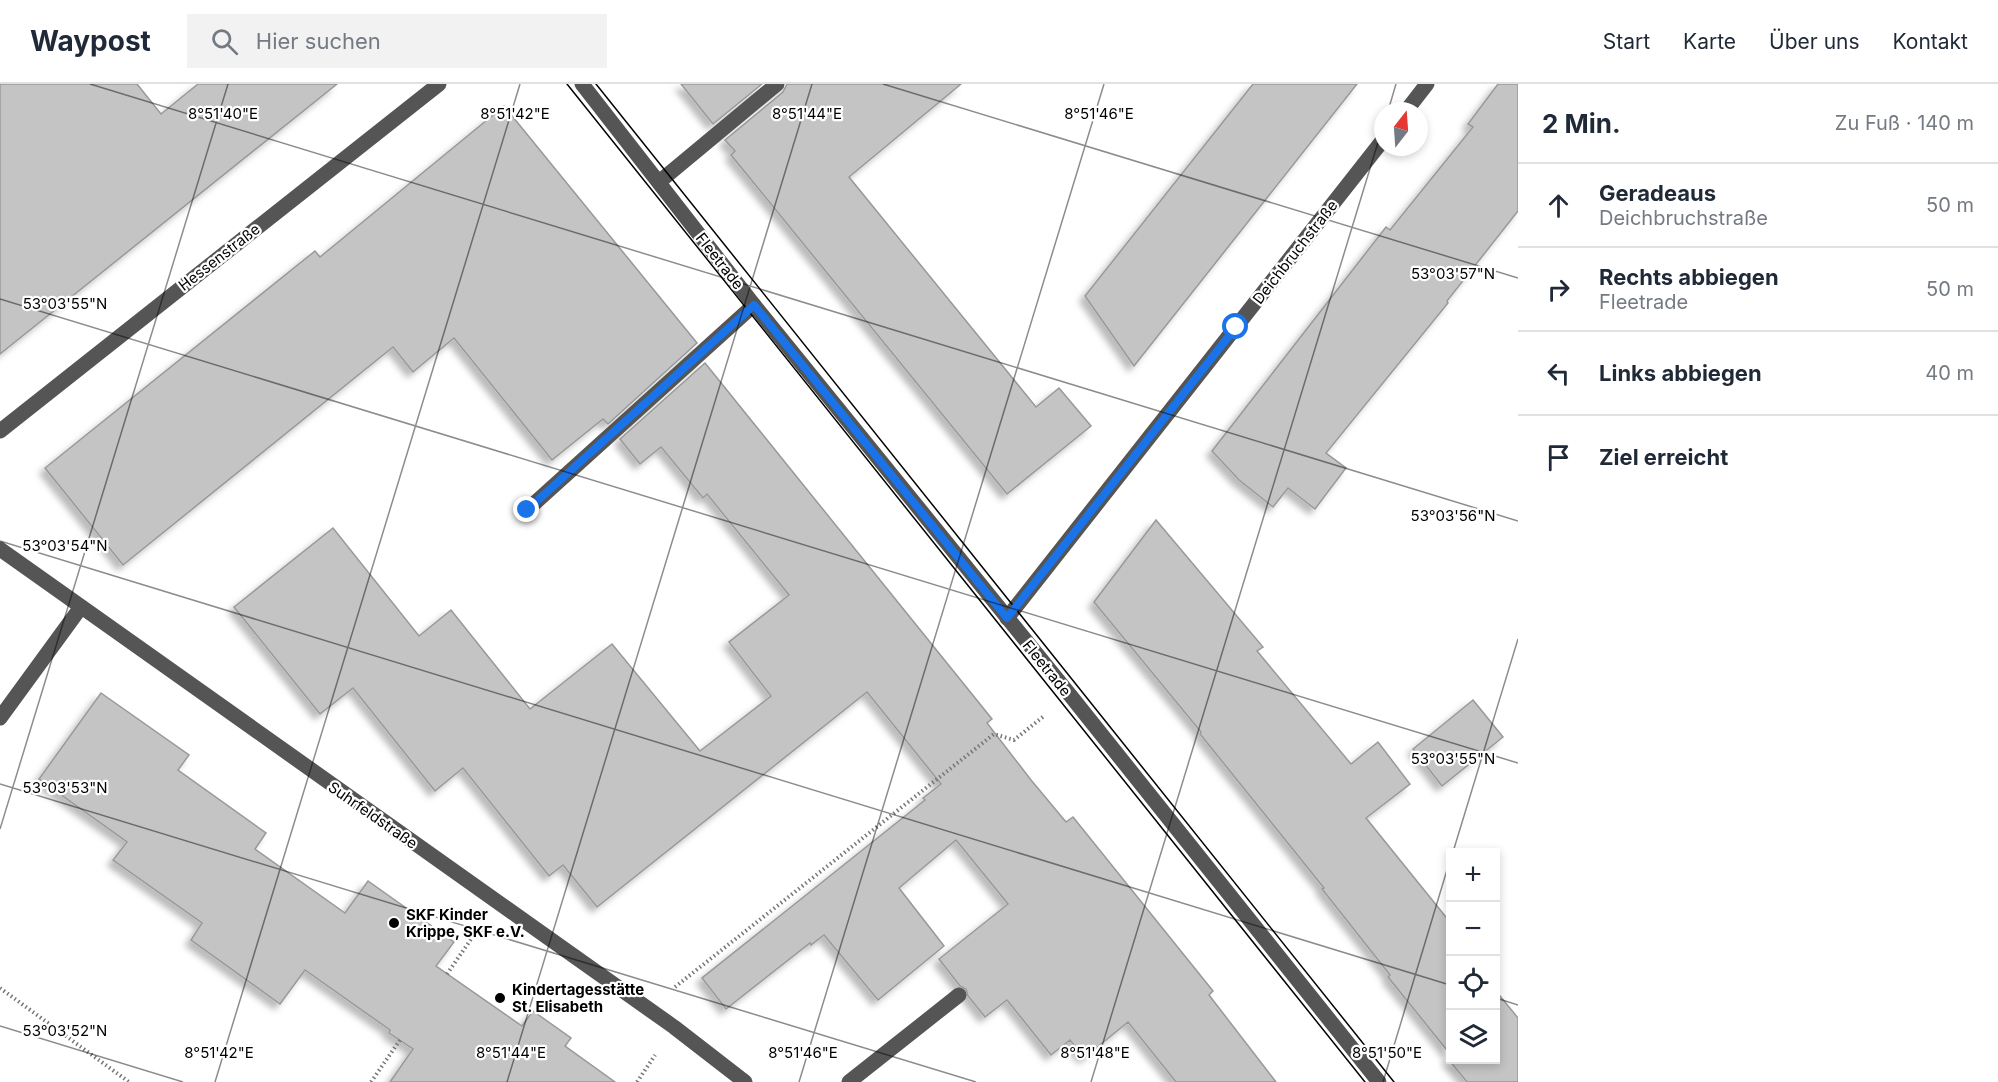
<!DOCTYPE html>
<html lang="de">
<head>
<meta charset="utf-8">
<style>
	body { margin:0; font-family:Inter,sans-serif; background:#f2f2f3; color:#1f2937 }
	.controls { position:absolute; right:18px; bottom:18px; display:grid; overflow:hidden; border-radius:0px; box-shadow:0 3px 9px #0003 }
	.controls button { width:54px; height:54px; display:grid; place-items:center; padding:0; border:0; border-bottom:2px solid #e0e1e3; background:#fff; color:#1f2937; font:30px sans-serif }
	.compass { position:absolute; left:1374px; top:18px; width:54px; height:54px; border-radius:50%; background:#fff; box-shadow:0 3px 9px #0003; rotate:17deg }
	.stop { position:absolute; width:18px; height:18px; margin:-14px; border:4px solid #1a73e8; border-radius:50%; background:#fff }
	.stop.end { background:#1a73e8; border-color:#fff; box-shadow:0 2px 6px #0008 }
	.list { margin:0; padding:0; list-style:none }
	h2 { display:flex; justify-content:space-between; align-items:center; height:78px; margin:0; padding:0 24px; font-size:26px }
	h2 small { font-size:20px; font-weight:400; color:#747a83 }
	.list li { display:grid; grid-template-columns:39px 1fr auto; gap:18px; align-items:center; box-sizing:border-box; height:84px; padding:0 24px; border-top:2px solid #e0e1e3 }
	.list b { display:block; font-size:22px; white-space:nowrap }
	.list p { margin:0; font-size:20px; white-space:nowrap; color:#747a83 }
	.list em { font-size:20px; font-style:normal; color:#747a83 }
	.icon { flex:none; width:33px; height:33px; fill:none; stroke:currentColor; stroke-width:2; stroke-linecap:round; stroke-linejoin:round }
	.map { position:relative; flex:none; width:1518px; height:998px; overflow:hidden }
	header { display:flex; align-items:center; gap:36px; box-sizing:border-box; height:84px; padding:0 30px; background:#fff; border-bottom:2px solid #e0e1e3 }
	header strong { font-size:28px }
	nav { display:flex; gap:33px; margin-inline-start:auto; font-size:21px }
	.search { width:420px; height:54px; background:#f2f2f3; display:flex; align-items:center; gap:15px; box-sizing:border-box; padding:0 21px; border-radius:0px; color:#747a83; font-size:22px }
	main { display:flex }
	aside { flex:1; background:#fff }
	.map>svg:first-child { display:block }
</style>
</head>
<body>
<header>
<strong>Waypost</strong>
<div class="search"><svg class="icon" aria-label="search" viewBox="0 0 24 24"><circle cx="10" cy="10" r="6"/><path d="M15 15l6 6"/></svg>Hier suchen</div>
<nav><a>Start</a><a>Karte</a><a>Über uns</a><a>Kontakt</a></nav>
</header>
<main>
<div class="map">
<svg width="1518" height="998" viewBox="0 0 1518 998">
	<defs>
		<filter id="shadow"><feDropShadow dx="-5.5" dy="5.5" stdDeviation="3" flood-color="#0004"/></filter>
	</defs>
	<rect width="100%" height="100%" fill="#fff"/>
	<g fill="#c4c4c4" stroke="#999" stroke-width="1.5" filter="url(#shadow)">
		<path d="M0,0H137L161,30L198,0H337L0,270Z"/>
		<path d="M681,0H762L713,40Z"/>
		<path d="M787,0H961L849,93L1036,323L1059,304L1091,342L1007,410L731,71L735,67L725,56L783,8Z"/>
		<path d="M1253,0H1357L1134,282L1085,212Z"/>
		<path d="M1498,0H1518V127L1447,217L1448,219L1326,369L1346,384L1315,425L1288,404L1273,423L1239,396L1212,367L1386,143L1390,146L1473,43L1468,40Z"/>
		<path d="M504,22L697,259L608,340L603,335L552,376L454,254L413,288L393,263L123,481L45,384L315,167L320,173Z"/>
		<path d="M705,279L992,635L987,639L1031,696L1066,738L1073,733L1213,907L1209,911L1276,998H1176L1128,938L1084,974L1070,956L1051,971L1007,916L985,933L968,912L966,905L960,902L939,875L1008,820L956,756L899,804L944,862L878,916L824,851L811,861L810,859L726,925L702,894L925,716L923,714L941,700L867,608L597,823L563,781L549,792L463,684L435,707L353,604L320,630L234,523L333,444L419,552L451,526L530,625L612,560L700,667L771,612L729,558L789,511L707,410L703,414L661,363L640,380L620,355Z"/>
		<path d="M1156,436L1263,563L1257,567L1351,680L1378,658L1410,700L1366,734L1450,838V970L1388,893L1390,891L1322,805L1324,804L1200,650L1201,648L1094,518Z"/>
		<path d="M101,609L189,671L178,686L266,749L255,765L345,829L368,797L454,858L436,882L522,942L533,927L571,954L565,962L615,998H390L413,965L389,949L390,946L305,886L280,920L191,856L202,839L113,776L127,758L39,695Z"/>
		<path d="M1473,616L1503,653L1442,702L1413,665Z"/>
		<path d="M1496,907L1518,934V998H1467L1448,975L1450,972V975H1496Z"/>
	</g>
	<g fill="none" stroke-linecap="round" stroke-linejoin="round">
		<g stroke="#777" stroke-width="4" stroke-dasharray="1.5 3" stroke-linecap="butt">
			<path d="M447,890L478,845"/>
			<path d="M675,903L994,650L1014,656L1044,632"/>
			<path d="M0,904L129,998"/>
			<path d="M371,998L400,956"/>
			<path d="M637,998L655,971"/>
		</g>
		<g stroke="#555" stroke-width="15">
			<path d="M582,0L754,221L1070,611L1379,998"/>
			<path d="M1406,27L1427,0"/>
			<path d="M659,98L777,0"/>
			<path d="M0,347L439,0"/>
			<path d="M527,426L754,221"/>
			<path d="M0,465L674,943L745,998"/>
			<path d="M1007,534L1383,56"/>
			<path d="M0,634L81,523"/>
			<path d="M849,998L959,911"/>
		</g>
		<g stroke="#000" stroke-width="1.5">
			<path d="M567,0L1365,998"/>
			<path d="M596,0L1394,998"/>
		</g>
	</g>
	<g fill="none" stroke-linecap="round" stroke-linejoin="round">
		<path stroke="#1a73e8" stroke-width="8" d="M527,426L754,221L1007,534L1236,243"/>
	</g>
	<path fill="none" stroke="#000" stroke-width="1.5" stroke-opacity="0.45" d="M90,0L1518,437M883,0L1518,194M1388,27L1396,0M0,215L1518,679M0,457L1450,901M0,700L976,998M0,745L228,0M1453,768L1518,555M1496,914L1518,921M0,942L183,998M215,998L520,0M507,998L812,0M799,998L1104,0M1091,998L1383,42M1383,998L1450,776"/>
	<g fill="#000" stroke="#fff" stroke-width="2">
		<circle cx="394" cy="839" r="6"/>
		<circle cx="500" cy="914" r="6"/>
	</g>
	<g text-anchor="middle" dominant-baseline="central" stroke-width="4.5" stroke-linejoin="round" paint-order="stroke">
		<g font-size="15" fill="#000" stroke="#fff">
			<text transform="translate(1295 168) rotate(-52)">Deichbruchstraße</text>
			<text transform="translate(219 173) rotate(-38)">Hessenstraße</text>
			<text transform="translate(720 177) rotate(52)">Fleetrade</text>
			<text transform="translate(1047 584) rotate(51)">Fleetrade</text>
			<text transform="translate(373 731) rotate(35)">Suhrfeldstraße</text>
		</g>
		<g font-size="15" font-weight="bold" fill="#000" stroke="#fff" text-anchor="start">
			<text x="406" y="830">SKF Kinder<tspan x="406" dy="17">Krippe, SKF e.V.</tspan></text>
			<text x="512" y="905">Kindertagesstätte<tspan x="512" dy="17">St. Elisabeth</tspan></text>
		</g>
	</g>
	<g font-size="15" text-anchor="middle" fill="#000" stroke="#fff" stroke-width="4.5" stroke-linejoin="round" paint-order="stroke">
		<text x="223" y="35">8°51'40"E</text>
		<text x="515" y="35">8°51'42"E</text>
		<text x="807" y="35">8°51'44"E</text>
		<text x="1099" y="35">8°51'46"E</text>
		<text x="1453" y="195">53°03'57"N</text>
		<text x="65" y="225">53°03'55"N</text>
		<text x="1453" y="437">53°03'56"N</text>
		<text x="65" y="467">53°03'54"N</text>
		<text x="1453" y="680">53°03'55"N</text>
		<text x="65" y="709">53°03'53"N</text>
		<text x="65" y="952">53°03'52"N</text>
		<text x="219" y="974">8°51'42"E</text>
		<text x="511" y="974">8°51'44"E</text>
		<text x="803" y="974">8°51'46"E</text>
		<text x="1095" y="974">8°51'48"E</text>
		<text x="1387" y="974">8°51'50"E</text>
	</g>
</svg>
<div class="controls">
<button>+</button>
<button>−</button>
<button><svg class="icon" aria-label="locate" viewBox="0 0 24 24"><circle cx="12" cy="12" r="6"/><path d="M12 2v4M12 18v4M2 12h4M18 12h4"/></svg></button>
<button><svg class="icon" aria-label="layers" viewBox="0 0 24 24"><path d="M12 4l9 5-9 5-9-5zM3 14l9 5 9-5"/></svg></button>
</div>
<svg class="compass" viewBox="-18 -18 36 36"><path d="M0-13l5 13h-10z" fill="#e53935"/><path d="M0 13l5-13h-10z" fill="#747a83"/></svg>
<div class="stop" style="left:1236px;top:243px"></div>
<div class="stop end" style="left:527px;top:426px"></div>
</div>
<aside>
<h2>2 Min.<small>Zu Fuß · 140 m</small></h2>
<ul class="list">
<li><svg class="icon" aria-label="ahead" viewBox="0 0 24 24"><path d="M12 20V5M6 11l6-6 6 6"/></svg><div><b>Geradeaus</b><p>Deichbruchstraße</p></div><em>50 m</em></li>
<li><svg class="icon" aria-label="right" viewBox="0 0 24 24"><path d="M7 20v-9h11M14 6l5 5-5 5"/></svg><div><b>Rechts abbiegen</b><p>Fleetrade</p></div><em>50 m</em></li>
<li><svg class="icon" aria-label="left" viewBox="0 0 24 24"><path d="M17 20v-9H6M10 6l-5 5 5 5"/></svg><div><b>Links abbiegen</b></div><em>40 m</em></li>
<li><svg class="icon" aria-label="arrive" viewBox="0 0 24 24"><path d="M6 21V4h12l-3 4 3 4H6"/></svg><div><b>Ziel erreicht</b></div></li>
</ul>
</aside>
</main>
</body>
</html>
